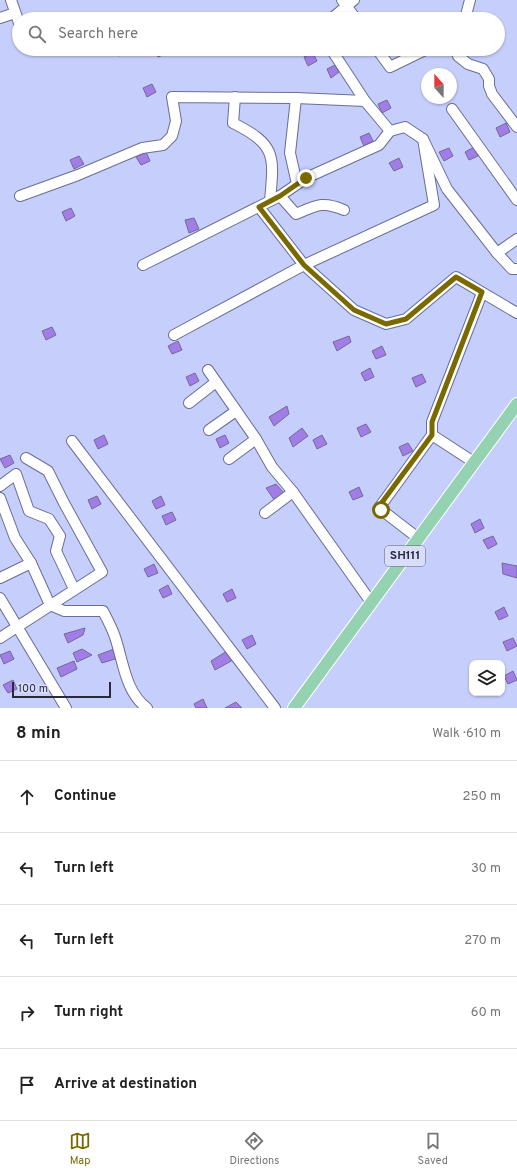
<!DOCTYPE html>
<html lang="en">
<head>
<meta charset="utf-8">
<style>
	body { margin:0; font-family:Overpass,sans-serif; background:#f2f2f2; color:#222 }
	.controls { position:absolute; right:12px; bottom:12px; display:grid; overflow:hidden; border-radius:8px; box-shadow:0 1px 3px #0004 }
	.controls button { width:36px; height:36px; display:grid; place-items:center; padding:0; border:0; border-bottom:1px solid #e0e0e0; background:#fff; color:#222; font:20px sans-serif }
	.compass { position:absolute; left:421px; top:68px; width:36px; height:36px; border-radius:50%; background:#fff; box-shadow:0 1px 3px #0004; rotate:339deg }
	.scale { position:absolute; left:12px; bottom:10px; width:99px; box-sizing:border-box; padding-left:4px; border:2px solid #292b3d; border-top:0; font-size:11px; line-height:14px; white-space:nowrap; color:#292b3d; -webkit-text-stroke:3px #d8ddf9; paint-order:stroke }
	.stop { position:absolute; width:12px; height:12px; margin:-9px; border:3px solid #7a6900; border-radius:50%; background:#fff }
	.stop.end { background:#7a6900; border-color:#fff; box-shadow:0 1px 4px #0008 }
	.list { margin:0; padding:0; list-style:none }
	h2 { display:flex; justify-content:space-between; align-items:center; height:52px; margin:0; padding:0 16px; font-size:17px }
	h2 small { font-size:13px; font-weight:400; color:#767676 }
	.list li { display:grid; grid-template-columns:26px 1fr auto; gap:12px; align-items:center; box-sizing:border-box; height:72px; padding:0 16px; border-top:1px solid #e0e0e0 }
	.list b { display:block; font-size:15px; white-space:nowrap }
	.list em { font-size:13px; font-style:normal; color:#767676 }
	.icon { flex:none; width:22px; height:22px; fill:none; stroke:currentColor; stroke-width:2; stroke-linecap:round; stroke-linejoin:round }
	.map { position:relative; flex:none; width:517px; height:708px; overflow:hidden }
	.search { position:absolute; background:#fff; box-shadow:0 1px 3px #0004; left:12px; right:12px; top:12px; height:44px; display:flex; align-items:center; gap:10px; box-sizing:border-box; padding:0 14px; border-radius:22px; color:#767676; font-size:15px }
	.sheet { height:412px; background:#fff }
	nav { display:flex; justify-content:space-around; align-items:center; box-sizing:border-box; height:56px; border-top:1px solid #e0e0e0; background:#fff; font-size:11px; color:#767676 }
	nav a { display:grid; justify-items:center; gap:2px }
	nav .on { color:#7a6900 }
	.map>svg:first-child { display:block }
</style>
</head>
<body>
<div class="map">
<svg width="517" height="708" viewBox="0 0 517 708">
	<rect width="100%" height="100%" fill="#c6cefc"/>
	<g fill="#a17ee7" stroke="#756992">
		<path d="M116,49H127L129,51L119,56Z"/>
		<path d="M154,49H166L168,53L158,57Z"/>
		<path d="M313,53L317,61L308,66L304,57Z"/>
		<path d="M335,65L339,72L331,78L327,69Z"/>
		<path d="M152,84L156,92L147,97L143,88Z"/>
		<path d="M387,100L391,108L382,113L378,104Z"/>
		<path d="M506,123L510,132L500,137L496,128Z"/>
		<path d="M369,133L373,141L364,146L360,137Z"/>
		<path d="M474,147L478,156L469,160L465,152Z"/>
		<path d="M449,148L453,156L444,161L439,152Z"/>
		<path d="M146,152L150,161L141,165L136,157Z"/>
		<path d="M79,156L84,164L74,169L70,160Z"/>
		<path d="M399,158L403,167L394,171L389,163Z"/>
		<path d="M71,208L75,216L66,221L62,212Z"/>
		<path d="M194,218L199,229L189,233L185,220Z"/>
		<path d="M52,327L56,335L46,340L42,331Z"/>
		<path d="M349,336L351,342L337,351L333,342Z"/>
		<path d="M178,341L182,350L172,354L168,346Z"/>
		<path d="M382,346L386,355L376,359L372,351Z"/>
		<path d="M370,368L374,377L365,381L361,373Z"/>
		<path d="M195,373L199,381L190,386L186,377Z"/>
		<path d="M422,374L426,382L416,387L412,378Z"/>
		<path d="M287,406L289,414L274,426L269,417Z"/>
		<path d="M366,424L371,432L361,437L357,428Z"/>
		<path d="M302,428L308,436L293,447L289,438Z"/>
		<path d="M104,435L108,444L98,449L94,440Z"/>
		<path d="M225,435L229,443L220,448L216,439Z"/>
		<path d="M322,435L327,444L317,449L313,440Z"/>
		<path d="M408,443L413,451L403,456L399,447Z"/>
		<path d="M10,455L14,463L5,468L0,459Z"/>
		<path d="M276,484L284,493L275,501L266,488Z"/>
		<path d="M359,487L363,496L353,500L349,492Z"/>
		<path d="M97,496L101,504L92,509L88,500Z"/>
		<path d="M161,496L165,505L156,509L152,501Z"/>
		<path d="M172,512L176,520L166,525L162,516Z"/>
		<path d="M480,519L484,528L475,533L471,524Z"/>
		<path d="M493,536L497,544L488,549L483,540Z"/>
		<path d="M502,563L517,566V578L503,574Z"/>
		<path d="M154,564L158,573L148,577L144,569Z"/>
		<path d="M168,585L172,594L163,598L159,590Z"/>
		<path d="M232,589L236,598L227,602L223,594Z"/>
		<path d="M504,607L508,616L499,620L495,612Z"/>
		<path d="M85,628L83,635L68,643L64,634Z"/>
		<path d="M252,635L256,644L247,649L242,640Z"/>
		<path d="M513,638L517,646L507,651L503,642Z"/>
		<path d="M82,649L92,655L77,662L73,653Z"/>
		<path d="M114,649L115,659L102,663L98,655Z"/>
		<path d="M10,651L14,659L4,664L0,655Z"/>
		<path d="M227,651L233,660L215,670L211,661Z"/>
		<path d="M74,661L77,669L61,677L57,668Z"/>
		<path d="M513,671L517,680L508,684L504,676Z"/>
		<path d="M13,680L17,689L8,693L3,685Z"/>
		<path d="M203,699L207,708H196L194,704Z"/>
		<path d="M236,702L242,708H225Z"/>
	</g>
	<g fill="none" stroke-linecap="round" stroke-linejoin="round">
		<defs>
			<g id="minor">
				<path d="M11,0L19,23"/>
				<path d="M342,0L356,19"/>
				<path d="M0,18L15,13"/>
				<path d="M331,19L354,0"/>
				<path d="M465,19L470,0"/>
				<path d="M331,49L365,101L390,131L405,127L423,139L447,189L497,253"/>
				<path d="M377,49L390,67L427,49"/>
				<path d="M459,49L458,56L468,64L483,69L489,79V86L492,94L517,127"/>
				<path d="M235,97L233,123C277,145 274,156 270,201"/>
				<path d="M296,98L290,153L297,184"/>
				<path d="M452,109L517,200"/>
				<path d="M20,196L78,175L142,148L163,145L172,136L176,121L172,97L296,98L365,101"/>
				<path d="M280,196L296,214C317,205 323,201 344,210"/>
				<path d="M259,207L304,265L354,310L386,324L406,319L456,277L517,313"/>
				<path d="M517,239L497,253L512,269H517"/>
				<path d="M143,265L280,196L306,178L379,145L390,131"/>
				<path d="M174,335L304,265L434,205L423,139"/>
				<path d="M208,370L256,439L272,467L293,492L371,602"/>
				<path d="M189,403L216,382"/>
				<path d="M209,430L236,411"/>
				<path d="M432,435L475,463"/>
				<path d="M72,441L275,708"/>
				<path d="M229,459L256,439"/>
				<path d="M0,486L16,474L29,511L49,519L60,536L56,551L74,589"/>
				<path d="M0,498L15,538L31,563L0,578"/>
				<path d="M265,513L293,492"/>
				<path d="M418,538L379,508L432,435V422L482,293"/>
				<path d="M31,563L50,605L64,611H103C107,619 112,628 115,637C123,660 125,692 147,708"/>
				<path d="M0,598L66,708"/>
				<path d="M0,638L102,572L64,503L48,471L26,458"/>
			</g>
			<path id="major" d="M294,708L517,404"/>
		</defs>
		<use href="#minor" stroke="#686e97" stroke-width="12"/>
		<use href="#major" stroke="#fff" stroke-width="14"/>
		<use href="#minor" stroke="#fff" stroke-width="10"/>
		<use href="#major" stroke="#95d2b2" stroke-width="12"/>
	</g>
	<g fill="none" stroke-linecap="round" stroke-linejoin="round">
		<path stroke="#7a6900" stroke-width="5" d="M306,178L280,196L259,207L304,265L354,310L386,324L406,319L456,277L482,292L432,422V435L380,505L381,510"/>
	</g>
	<g text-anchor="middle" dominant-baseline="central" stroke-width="4" stroke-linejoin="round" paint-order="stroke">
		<rect fill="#d8ddf9" stroke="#5e6075" stroke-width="1" x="385" y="546" width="40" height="20" rx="3"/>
		<g font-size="12" font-weight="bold" fill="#292b3d">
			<text x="405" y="556">SH111</text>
		</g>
	</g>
</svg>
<div class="controls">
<button><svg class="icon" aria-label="layers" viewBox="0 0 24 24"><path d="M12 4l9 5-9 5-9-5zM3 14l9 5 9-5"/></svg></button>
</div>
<svg class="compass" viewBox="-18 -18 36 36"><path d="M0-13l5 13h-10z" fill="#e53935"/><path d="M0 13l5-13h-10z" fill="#767676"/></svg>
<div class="scale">100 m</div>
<div class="stop" style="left:381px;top:510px"></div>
<div class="stop end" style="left:306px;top:178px"></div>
<div class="search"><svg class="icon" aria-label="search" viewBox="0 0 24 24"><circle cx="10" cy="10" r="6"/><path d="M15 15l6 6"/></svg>Search here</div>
</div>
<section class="sheet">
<h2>8 min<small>Walk · 610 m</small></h2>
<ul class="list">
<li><svg class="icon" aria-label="ahead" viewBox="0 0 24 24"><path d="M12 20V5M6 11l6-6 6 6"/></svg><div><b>Continue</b></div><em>250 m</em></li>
<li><svg class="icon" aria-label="left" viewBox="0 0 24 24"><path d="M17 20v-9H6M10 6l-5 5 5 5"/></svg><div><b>Turn left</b></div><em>30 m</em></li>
<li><svg class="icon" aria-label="left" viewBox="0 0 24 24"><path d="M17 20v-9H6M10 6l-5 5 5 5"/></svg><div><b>Turn left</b></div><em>270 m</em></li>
<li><svg class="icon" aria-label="right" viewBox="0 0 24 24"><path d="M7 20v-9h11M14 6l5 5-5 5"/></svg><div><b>Turn right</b></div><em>60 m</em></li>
<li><svg class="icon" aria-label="arrive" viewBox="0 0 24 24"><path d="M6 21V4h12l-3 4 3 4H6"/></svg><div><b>Arrive at destination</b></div></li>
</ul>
</section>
<nav>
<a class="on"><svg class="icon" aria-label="map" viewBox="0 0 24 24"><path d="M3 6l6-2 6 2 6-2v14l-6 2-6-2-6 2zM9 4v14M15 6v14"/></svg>Map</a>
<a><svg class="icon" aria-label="directions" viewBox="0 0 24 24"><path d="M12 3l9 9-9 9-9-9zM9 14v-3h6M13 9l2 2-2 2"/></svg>Directions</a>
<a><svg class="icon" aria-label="saved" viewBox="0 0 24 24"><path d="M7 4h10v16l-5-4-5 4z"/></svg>Saved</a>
</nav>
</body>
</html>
